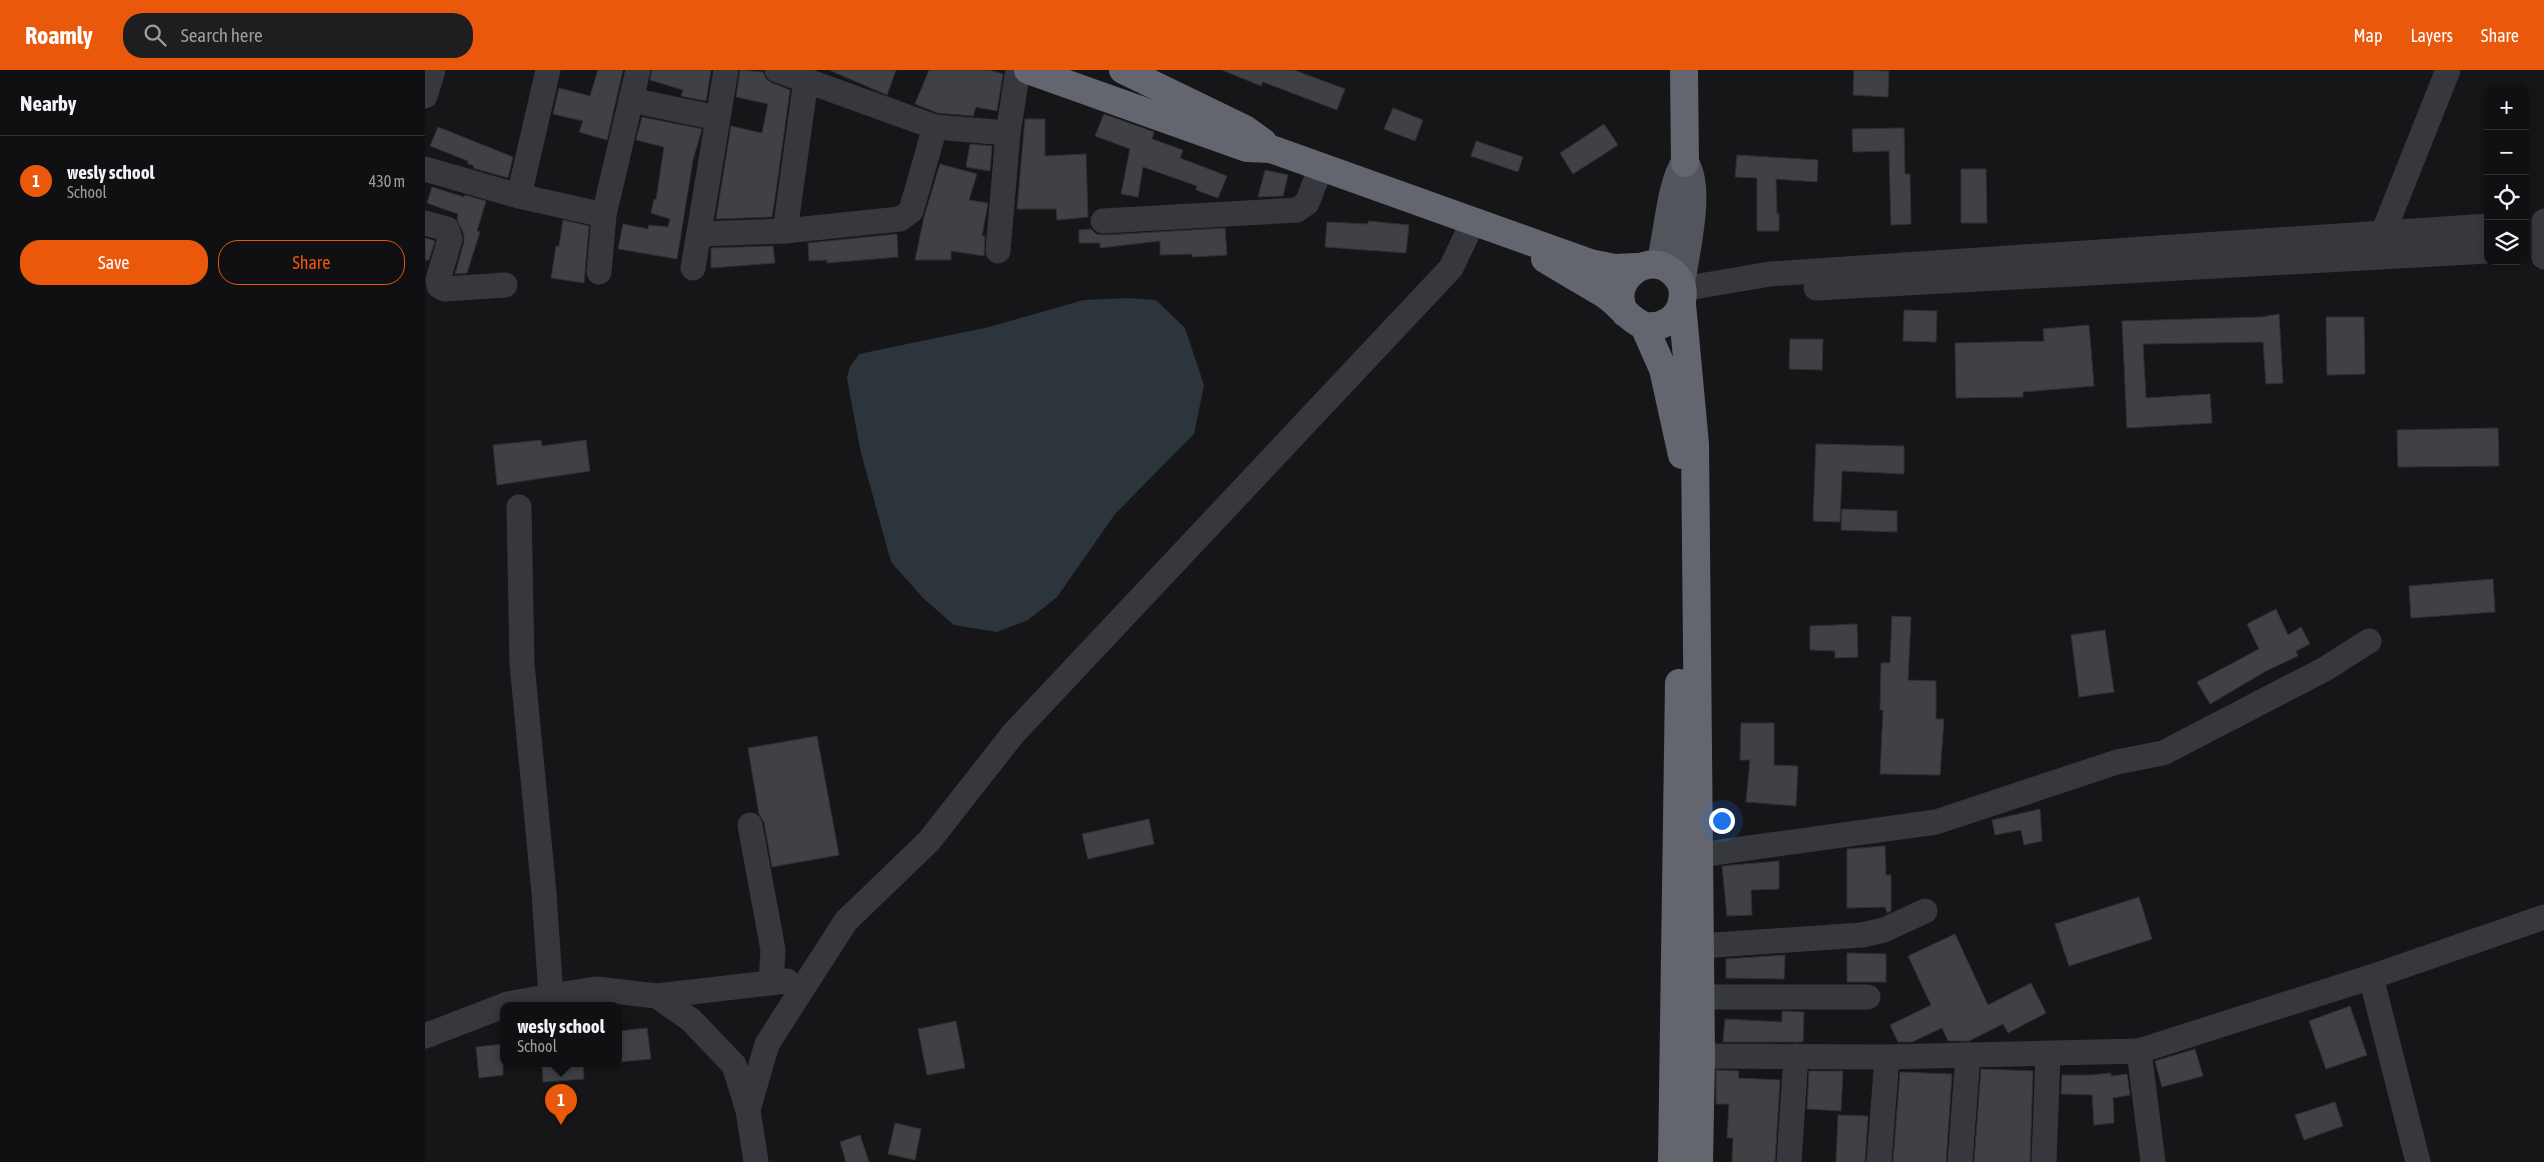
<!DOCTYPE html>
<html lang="en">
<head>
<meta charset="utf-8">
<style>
	body { margin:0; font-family:"Asap Condensed",sans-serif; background:#1e1e20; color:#f1f3f6 }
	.controls { position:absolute; right:15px; top:15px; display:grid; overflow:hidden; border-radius:10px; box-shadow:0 2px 8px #0003 }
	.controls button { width:45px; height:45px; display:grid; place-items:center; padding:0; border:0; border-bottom:1px solid #303032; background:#101012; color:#f1f3f6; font:25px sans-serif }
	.you { position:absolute; left:1296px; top:750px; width:18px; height:18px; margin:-12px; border:4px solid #fff; border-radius:50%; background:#1a73e8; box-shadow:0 0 0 8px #1a73e833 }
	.badge { display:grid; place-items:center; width:32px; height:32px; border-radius:50%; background:#ea580c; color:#fff; font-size:16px; font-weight:700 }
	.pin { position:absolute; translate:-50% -41px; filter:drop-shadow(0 1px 2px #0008) }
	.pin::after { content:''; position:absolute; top:26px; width:18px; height:15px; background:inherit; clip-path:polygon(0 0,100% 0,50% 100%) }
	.popup { position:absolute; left:75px; top:932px; width:122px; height:65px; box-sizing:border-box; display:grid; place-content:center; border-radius:10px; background:#101012; filter:drop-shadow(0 1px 4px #0005); font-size:16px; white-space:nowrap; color:#9c9d9f }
	.popup b { font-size:19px; color:#f1f3f6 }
	.popup::after { content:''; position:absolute; left:50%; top:100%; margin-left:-10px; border:10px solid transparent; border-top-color:#101012 }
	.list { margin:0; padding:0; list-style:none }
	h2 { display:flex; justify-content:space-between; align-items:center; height:65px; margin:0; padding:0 20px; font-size:21px }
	h2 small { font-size:16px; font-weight:400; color:#9c9d9f }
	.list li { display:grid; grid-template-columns:32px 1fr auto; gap:15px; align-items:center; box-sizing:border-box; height:90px; padding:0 20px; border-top:1px solid #303032 }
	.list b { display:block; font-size:19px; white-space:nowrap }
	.list p { margin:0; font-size:16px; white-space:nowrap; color:#9c9d9f }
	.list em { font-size:16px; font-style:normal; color:#9c9d9f }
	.actions { display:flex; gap:10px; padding:15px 20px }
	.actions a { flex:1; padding:11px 0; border:1px solid #ea580c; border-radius:20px; text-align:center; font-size:18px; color:#ea580c }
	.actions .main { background:#ea580c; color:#fff }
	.icon { flex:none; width:28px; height:28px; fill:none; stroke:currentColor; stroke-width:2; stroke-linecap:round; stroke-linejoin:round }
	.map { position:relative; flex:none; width:2119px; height:1092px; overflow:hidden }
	header { display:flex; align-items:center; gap:30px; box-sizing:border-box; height:70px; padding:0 25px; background:#ea580c; color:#fff }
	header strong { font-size:24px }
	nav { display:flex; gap:28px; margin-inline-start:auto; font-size:18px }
	.search { width:350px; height:45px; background:#1e1e20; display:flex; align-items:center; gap:12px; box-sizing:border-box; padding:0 18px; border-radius:20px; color:#9c9d9f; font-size:19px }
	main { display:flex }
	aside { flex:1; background:#101012 }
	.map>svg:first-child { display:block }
</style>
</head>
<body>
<header>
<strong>Roamly</strong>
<div class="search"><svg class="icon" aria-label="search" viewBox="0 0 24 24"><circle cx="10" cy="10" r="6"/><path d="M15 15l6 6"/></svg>Search here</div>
<nav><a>Map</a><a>Layers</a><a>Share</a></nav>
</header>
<main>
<aside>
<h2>Nearby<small></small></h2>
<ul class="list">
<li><span class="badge">1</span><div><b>wesly school</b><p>School</p></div><em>430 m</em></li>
</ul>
<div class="actions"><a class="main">Save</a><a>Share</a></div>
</aside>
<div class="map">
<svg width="2119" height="1092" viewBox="0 0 2119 1092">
	<rect width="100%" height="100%" fill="#161618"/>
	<path fill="#2c353c" d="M702,228L731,230L760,258L779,315L769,364L690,444L632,527L603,550L572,562L529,555L499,529L466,492L435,379L422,308L425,297L434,284L564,257L659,230Z"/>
	<g fill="#404145" stroke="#303034">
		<path d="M173,0H198L182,70L154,62L158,51L128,44L134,18L165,26Z"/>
		<path d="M227,0H286L281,31L256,26L258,20L225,10Z"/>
		<path d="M315,0L338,2L341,9L347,13L365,20L351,121L347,147L291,149L306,56L337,63L343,34L311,27Z"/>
		<path d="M404,0H471L462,25Z"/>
		<path d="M504,0H564L578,4L572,41L551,37L548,46L513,43L490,34Z"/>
		<path d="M797,0H869L920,19L912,40L838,12L836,16Z"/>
		<path d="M1429,0L1464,1L1463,27L1428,25Z"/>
		<path d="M968,38L998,50L990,71L959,59Z"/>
		<path d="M679,44L729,62L727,69L758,80L755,88L802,106L793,128L771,120L772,116L718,97L713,127L696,124L705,79L670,66Z"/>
		<path d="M217,47L277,59L268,90L252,189L193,179L198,154L223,159L224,155L243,157L245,149L226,143L229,129L231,130L239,77L211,70Z"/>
		<path d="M600,49H620V86L661,84L663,147L632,150L631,139H592Z"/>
		<path d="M1179,54L1193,75L1148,104L1135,83Z"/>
		<path d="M13,57L88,87L83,108L48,98L49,96L42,93L43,91L5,76Z"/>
		<path d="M1479,58L1480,104H1485L1486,154L1466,155L1464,81L1428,82L1427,59Z"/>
		<path d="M1051,71L1098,87L1093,102L1046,86Z"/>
		<path d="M545,74L567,76L565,101L541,97Z"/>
		<path d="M1312,85L1393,90L1392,112L1351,109L1352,144H1354V161H1332V108L1310,107Z"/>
		<path d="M515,94L552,104L544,130L563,133L557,166H560L559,186L526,181V190H490L499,147Z"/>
		<path d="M1536,99H1561L1562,153H1536Z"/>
		<path d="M840,100L863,105L858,126L833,127Z"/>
		<path d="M7,117L39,127L40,125L61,131L52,161L55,162L42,203L30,204L39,172V165L32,149L33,144L2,133Z"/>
		<path d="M138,150L164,156L159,213L126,208L131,176H134Z"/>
		<path d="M943,151L984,155L981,183L900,177L902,152L943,154Z"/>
		<path d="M800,158L802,185L767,187V184L735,185V171L675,178V173H654V160L666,159L671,164L679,165Z"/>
		<path d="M472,164L473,187L402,193V190L384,191L383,173Z"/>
		<path d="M0,168L10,171L4,190H0Z"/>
		<path d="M348,176L350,193L286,198V178Z"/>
		<path d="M1479,240L1512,241L1511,272L1478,271Z"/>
		<path d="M1854,244L1858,313L1841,314L1838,272L1718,274L1721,328L1785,324L1787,353L1702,358L1697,251L1837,247Z"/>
		<path d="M1901,247H1939L1940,304L1902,305Z"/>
		<path d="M1664,255L1669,316L1598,322V327L1531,328L1530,273L1619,271L1618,259Z"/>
		<path d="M1365,269H1398L1397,300L1364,299Z"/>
		<path d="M2073,358L2074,396L1973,397L1972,360Z"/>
		<path d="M116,370L117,376L161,370L165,401L72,415L68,375Z"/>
		<path d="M1391,374L1479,376V404L1417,401L1415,452L1388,451Z"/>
		<path d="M1417,439L1472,441V462L1416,460Z"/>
		<path d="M2068,509L2070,542L1986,548L1984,516Z"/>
		<path d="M1851,539L1863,565L1876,557L1885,574L1871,581L1873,586L1841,601L1785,634L1772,612L1834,579L1822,554Z"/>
		<path d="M1467,546L1486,547L1483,610L1511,611V649H1519L1515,705L1455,704L1458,640H1455L1456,593H1465Z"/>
		<path d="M1432,554L1433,587L1410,588V581L1385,580V556Z"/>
		<path d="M1680,560L1689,622L1654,627L1646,565Z"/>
		<path d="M1316,653H1349V695L1373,696L1371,736L1321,732L1325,690H1315Z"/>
		<path d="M392,666L414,785L347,797L339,752L334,744L323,678Z"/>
		<path d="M1615,739L1617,771L1599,775L1596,760L1570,765L1567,750Z"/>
		<path d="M724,749L729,774L663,789L657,764Z"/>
		<path d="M1460,776L1461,805H1466V841L1462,843L1460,837L1422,838V779Z"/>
		<path d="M1354,791V819L1326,820L1327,845L1302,846L1297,796Z"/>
		<path d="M1714,827L1727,869L1644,896L1630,854Z"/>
		<path d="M1530,864L1563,935L1606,913L1621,943L1583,963L1578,954L1544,971H1523L1517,958L1487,972H1473L1465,955L1506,935L1483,886Z"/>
		<path d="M1422,883L1461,884V912H1422Z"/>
		<path d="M1360,885L1359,909L1301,908V889Z"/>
		<path d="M1925,936L1942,985L1901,999L1884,951Z"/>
		<path d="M1357,941L1379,942L1378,972H1298L1300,949L1357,952Z"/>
		<path d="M531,951L540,998L502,1005L493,959Z"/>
		<path d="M222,958L226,989L194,992V961Z"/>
		<path d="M78,974V1005L54,1008L51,977Z"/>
		<path d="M1770,979L1778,1006L1737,1017L1730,991Z"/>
		<path d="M117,994H158L159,1009L118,1012Z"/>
		<path d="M1556,999L1608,1001L1605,1092H1549Z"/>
		<path d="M1291,1000L1314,1001L1313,1008L1355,1010L1350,1092H1307L1308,1068H1302L1304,1034H1291Z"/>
		<path d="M1384,1001H1418L1416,1041L1382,1039Z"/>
		<path d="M1475,1002L1527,1004L1521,1092H1468Z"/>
		<path d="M1686,1003V1006L1702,1004L1705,1025L1688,1028L1689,1053L1669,1055L1667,1025L1636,1024L1637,1005H1666Z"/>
		<path d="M1910,1032L1918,1056L1879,1070L1870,1045Z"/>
		<path d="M1413,1045L1443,1046L1440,1092H1411Z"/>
		<path d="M470,1053L496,1059L490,1090L463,1084Z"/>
		<path d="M435,1065L444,1092H421L415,1072Z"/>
	</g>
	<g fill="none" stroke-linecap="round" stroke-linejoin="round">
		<g stroke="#37383d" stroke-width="25">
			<path d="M352,0L510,57L583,63"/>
			<path d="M381,10L360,161L475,149L486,141L510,57"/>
			<path d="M0,26L8,0"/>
			<path d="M206,30L292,48"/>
			<path d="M0,99L94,126L179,145"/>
			<path d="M94,126L123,0"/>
			<path d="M678,151L872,140L882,133L896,97"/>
			<path d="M2119,151V187"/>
			<path d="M0,153L22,159L25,169L13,210L14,216L20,219L80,215"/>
			<path d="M1958,163L2023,0"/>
			<path d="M274,164L360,161"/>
			<path d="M573,181L583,63L593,0"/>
			<path d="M268,198L301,0"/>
			<path d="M174,202L179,145L213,0"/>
			<path d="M1391,218L2063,181"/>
			<path d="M1257,219L1345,204L2063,156"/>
			<path d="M94,437L97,594L119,823L126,926"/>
			<path d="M325,755L348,880L346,913"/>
			<path d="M1274,785L1511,752L1692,692L1738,683L1900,599L1944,571"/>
			<path d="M1275,876L1437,865L1459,860L1500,841"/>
			<path d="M1946,907L1993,1092"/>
			<path d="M232,926L362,911"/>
			<path d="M1275,927H1443"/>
			<path d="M0,966L83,934L126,926L171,919L232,926L266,950L309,995L323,1040"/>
			<path d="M1714,981L1946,907L2119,847"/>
			<path d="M1276,986L1462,987L1714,981L1728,1092"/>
			<path d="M331,1092L323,1040L342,974L421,851L504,771L588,664L1026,198L1048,152"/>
			<path d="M1364,1092L1371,986"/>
			<path d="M1454,1092L1462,987"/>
			<path d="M1535,1092L1543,985"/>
			<path d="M1619,1092L1623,984"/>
		</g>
		<path stroke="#53555c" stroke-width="28" d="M1235,195C1242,168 1246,111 1260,93C1277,118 1260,184 1256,214"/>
		<g stroke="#63666e" stroke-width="28">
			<path d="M603,0L822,78L846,79L1165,193L1189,198L1212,197"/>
			<path d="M698,0L820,59L838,72"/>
			<path d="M1259,0L1260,93"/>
			<path d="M1120,189C1139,201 1160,212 1179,224C1200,237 1213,268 1242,252C1250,248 1256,239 1257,231C1259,222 1257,212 1251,206C1226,176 1181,210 1200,243"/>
			<path d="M1257,234L1270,374L1276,986L1274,1092"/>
			<path d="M1219,256L1238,299L1257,385"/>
			<path d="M1247,1092L1254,613"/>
		</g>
	</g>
</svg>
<div class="controls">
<button>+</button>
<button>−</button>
<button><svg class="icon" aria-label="locate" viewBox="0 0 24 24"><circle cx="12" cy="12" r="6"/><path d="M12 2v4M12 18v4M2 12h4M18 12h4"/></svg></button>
<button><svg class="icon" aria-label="layers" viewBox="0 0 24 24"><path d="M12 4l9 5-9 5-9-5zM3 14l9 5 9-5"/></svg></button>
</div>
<div class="you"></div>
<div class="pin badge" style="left:136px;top:1055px">1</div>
<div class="popup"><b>wesly school</b>School</div>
</div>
</main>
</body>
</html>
